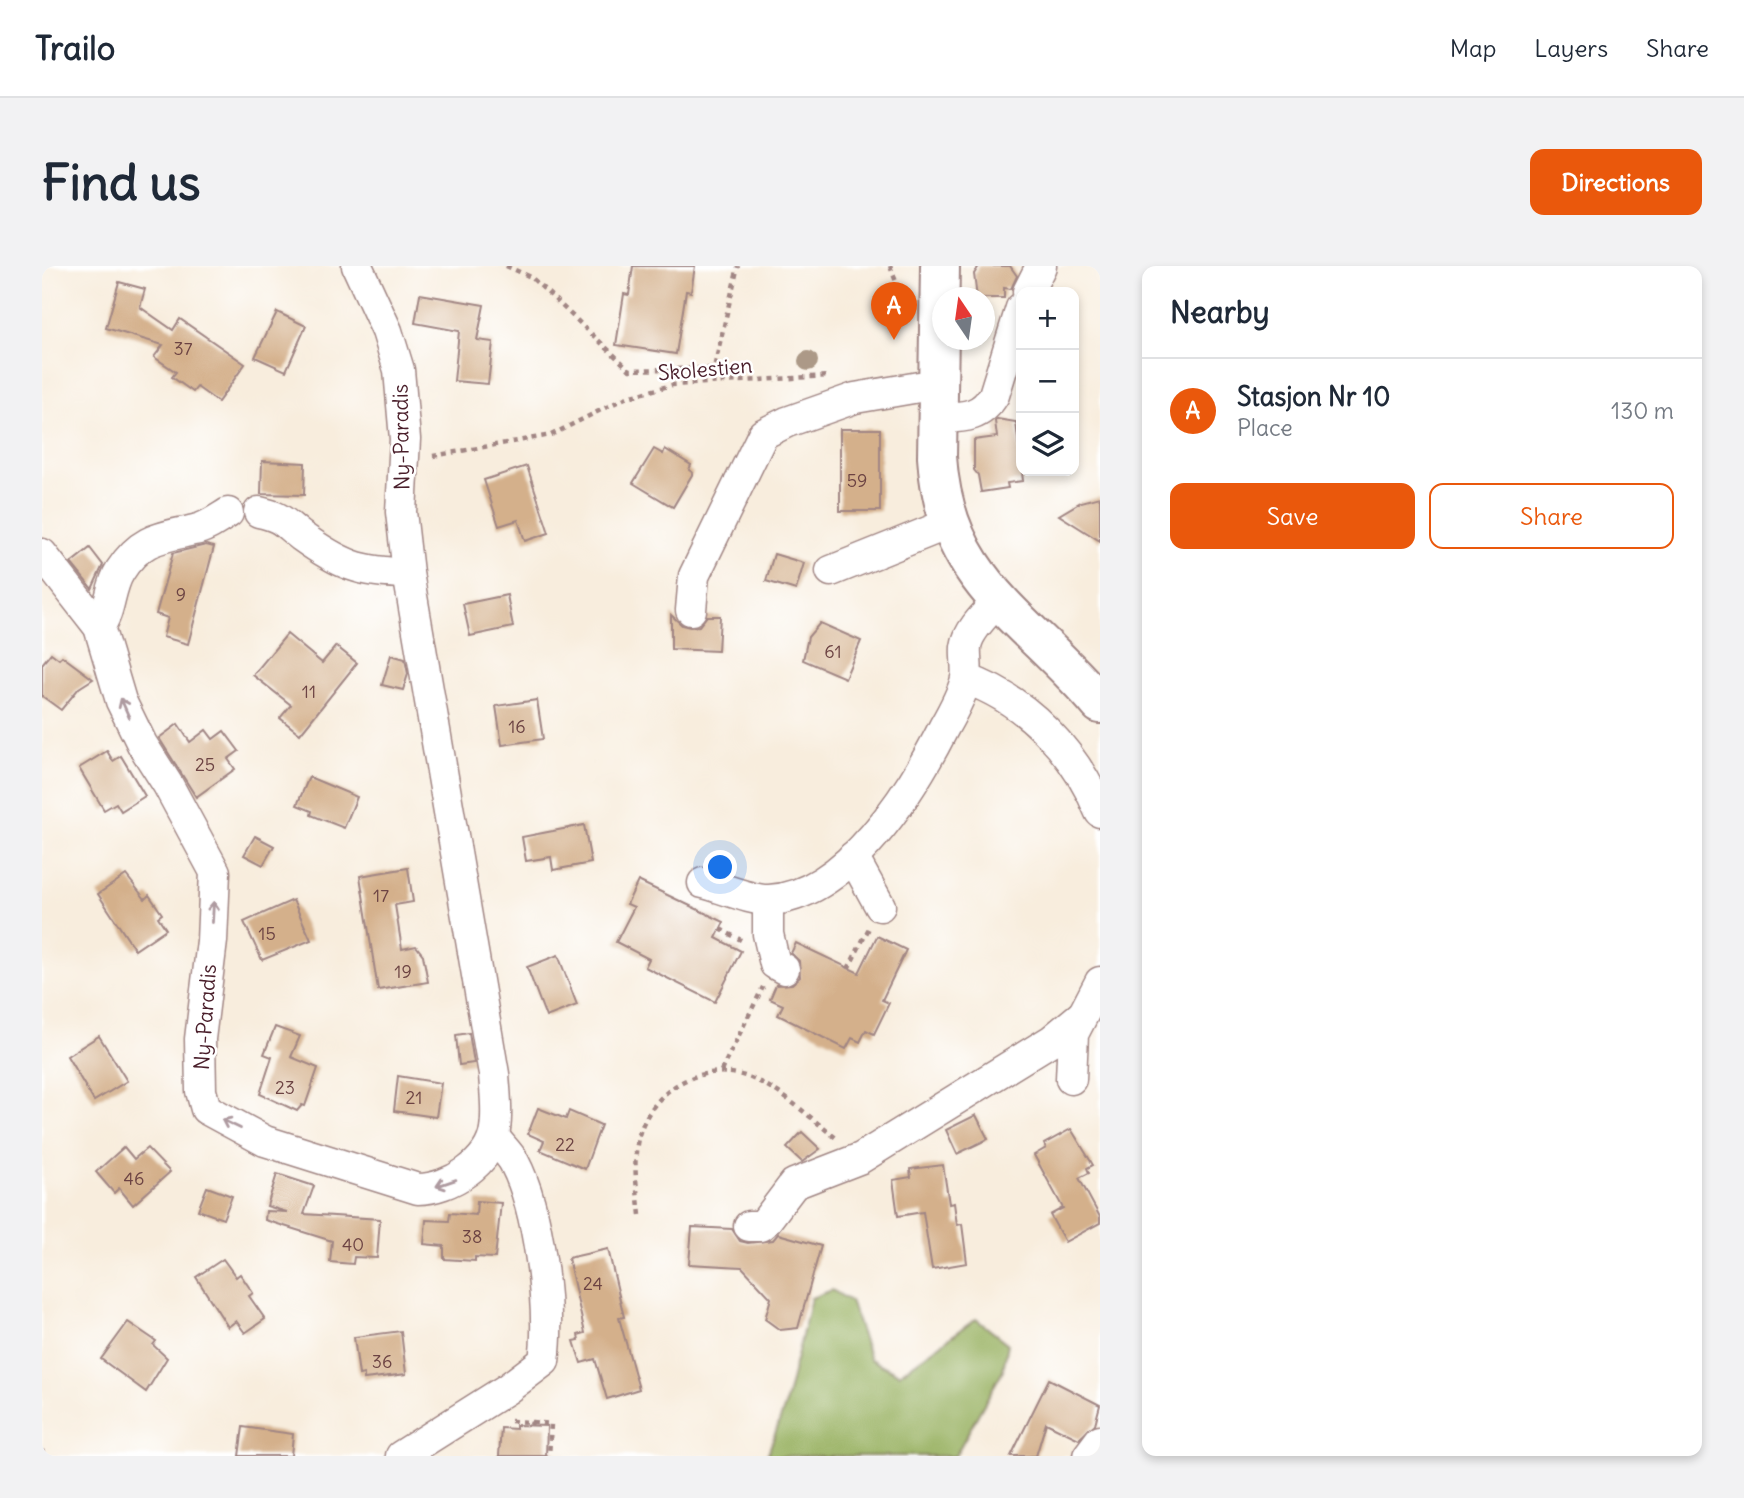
<!DOCTYPE html>
<html lang="en">
<head>
<meta charset="utf-8">
<style>
	body { margin:0; font-family:Delius,sans-serif; background:#f2f2f3; color:#1f2937 }
	.controls { position:absolute; right:21px; top:21px; display:grid; overflow:hidden; border-radius:14px; box-shadow:0 4px 10px #0003 }
	.controls button { width:63px; height:63px; display:grid; place-items:center; padding:0; border:0; border-bottom:2px solid #e0e1e3; background:#fff; color:#1f2937; font:35px sans-serif }
	.compass { position:absolute; left:890px; top:21px; width:63px; height:63px; border-radius:50%; background:#fff; box-shadow:0 4px 10px #0003; rotate:347deg }
	.you { position:absolute; left:679px; top:602px; width:24px; height:24px; margin:-18px; border:5px solid #fff; border-radius:50%; background:#1a73e8; box-shadow:0 0 0 10px #1a73e833 }
	.badge { display:grid; place-items:center; width:46px; height:46px; border-radius:50%; background:#ea580c; color:#fff; font-size:23px; font-weight:700 }
	.pin { position:absolute; translate:-50% -58px; filter:drop-shadow(0 2px 4px #0008) }
	.pin::after { content:''; position:absolute; top:37px; width:24px; height:21px; background:inherit; clip-path:polygon(0 0,100% 0,50% 100%) }
	.list { margin:0; padding:0; list-style:none }
	h2 { display:flex; justify-content:space-between; align-items:center; height:91px; margin:0; padding:0 28px; font-size:30px }
	h2 small { font-size:23px; font-weight:400; color:#747a83 }
	.list li { display:grid; grid-template-columns:46px 1fr auto; gap:21px; align-items:center; box-sizing:border-box; height:105px; padding:0 28px; border-top:2px solid #e0e1e3 }
	.list b { display:block; font-size:26px; white-space:nowrap }
	.list p { margin:0; font-size:23px; white-space:nowrap; color:#747a83 }
	.list em { font-size:23px; font-style:normal; color:#747a83 }
	.actions { display:flex; gap:14px; padding:21px 28px }
	.actions a { flex:1; padding:16px 0; border:2px solid #ea580c; border-radius:14px; text-align:center; font-size:24px; color:#ea580c }
	.actions .main { background:#ea580c; color:#fff }
	.icon { flex:none; width:38px; height:38px; fill:none; stroke:currentColor; stroke-width:2; stroke-linecap:round; stroke-linejoin:round }
	.map { position:relative; flex:none; width:1058px; height:1190px; overflow:hidden; border-radius:14px }
	header { display:flex; align-items:center; gap:42px; box-sizing:border-box; height:98px; padding:0 35px; background:#fff; border-bottom:2px solid #e0e1e3 }
	header strong { font-size:33px }
	nav { display:flex; gap:38px; margin-inline-start:auto; font-size:24px }
	.intro { display:flex; align-items:center; justify-content:space-between; box-sizing:border-box; height:168px; padding:0 42px }
	h1 { margin:0; font-size:49px }
	.button { padding:18px 32px; border-radius:14px; background:#ea580c; color:#fff; font-size:24px; font-weight:700 }
	main { display:flex; gap:42px; padding:0 42px }
	aside { flex:1; background:#fff; border-radius:14px; box-shadow:0 4px 10px #0003 }
	.map>svg:first-child { display:block }
</style>
</head>
<body>
<header>
<strong>Trailo</strong>
<nav><a>Map</a><a>Layers</a><a>Share</a></nav>
</header>
<div class="intro"><h1>Find us</h1><a class="button">Directions</a></div>
<main>
<div class="map">
<svg width="1058" height="1190" viewBox="0 0 1058 1190">
	<rect width="100%" height="100%" fill="#fff"/>
	<filter id="ink" filterUnits="userSpaceOnUse"><feTurbulence type="fractalNoise" baseFrequency=".0143" numOctaves="2"/><feDisplacementMap in="SourceGraphic" scale="14" xChannelSelector="R" yChannelSelector="G"/><feConvolveMatrix kernelMatrix="1 2 1 2 8 2 1 2 1" color-interpolation-filters="sRGB"/></filter>
	<filter id="wash" filterUnits="userSpaceOnUse"><feTurbulence type="fractalNoise" baseFrequency=".00686" numOctaves="4" result="noise"/><feDisplacementMap in="SourceGraphic" scale="28" xChannelSelector="R" yChannelSelector="G"/><feGaussianBlur stdDeviation="1.57" result="paint"/><feColorMatrix in="noise" values="0 0 0 0 0 0 0 0 0 0 0 0 0 0 0 0 0 1.4 0 .05"/><feComposite in="paint" operator="in"/></filter>
	<g filter="url(#wash)">
		<rect width="100%" height="100%" fill="#f8eddd"/>
		<path fill="#9ab264" stroke="#726848" stroke-width="2" d="M790,1024L808,1035L828,1093L857,1108L934,1053L966,1078L961,1104L913,1190H725L743,1140L769,1032Z"/>
		<g id="blocks">
			<g fill="#d4b08b">
				<path d="M591,0H653L649,26L644,25L634,88L574,79L582,28L587,29Z"/>
				<path d="M937,0H968L975,10L969,23L962,22V32H935L932,8Z"/>
				<path d="M77,16L103,23L98,41L131,64L138,53L203,98L176,136L155,121L151,126L130,111L134,106L112,91L121,79L64,62Z"/>
				<path d="M378,28L442,39L435,74L451,76L446,118L412,115L417,65L373,57Z"/>
				<path d="M235,46L264,60L244,105L213,91Z"/>
				<path d="M955,153L974,156L981,215L965,217L966,222L939,226L936,209L932,204V174L955,171L953,155Z"/>
				<rect x="798" y="163" width="40" height="82"/>
				<path d="M612,183L621,188L623,183L649,199L647,204L651,207L631,241L591,217Z"/>
				<path d="M220,195L263,197L262,229L219,228Z"/>
				<path d="M485,200L507,267L483,275L476,254L457,260L442,214Z"/>
				<path d="M1058,231V275L1017,249L1039,236Z"/>
				<path d="M164,279L172,281L146,378L121,371L126,352L114,348L131,287Z"/>
				<path d="M48,282L61,299L50,323L29,297Z"/>
				<path d="M732,288L762,297L754,324L724,315Z"/>
				<path d="M465,329L471,361L428,370L421,338Z"/>
				<path d="M629,349L640,359L648,361L657,360L665,350H678L676,385L629,383Z"/>
				<path d="M778,357L819,375L803,412L761,394L766,371Z"/>
				<path d="M245,368L280,397L294,380L315,397L258,468L238,452L249,439L211,409Z"/>
				<path d="M9,387L17,393L20,390L51,413L37,422L19,444L0,430V398Z"/>
				<path d="M349,389L363,393L366,408L361,424L340,419Z"/>
				<path d="M495,434L501,473L460,479L454,440Z"/>
				<path d="M136,458L148,476L164,464L171,473L182,465L197,485L186,493L193,503L154,531L117,472Z"/>
				<path d="M65,485L71,495L79,490L103,530L79,545L74,537L62,544L37,502Z"/>
				<path d="M267,511L315,531L302,562L269,549L270,545L255,539Z"/>
				<path d="M542,559L549,597L511,604L509,591L484,595L480,571Z"/>
				<path d="M213,570L232,580L221,599L202,589Z"/>
				<path d="M366,602L371,636L353,639L360,683L374,680L381,689L386,716L336,724L318,610Z"/>
				<path d="M84,609L103,633L107,629L120,648L116,651L124,663L93,684L56,628Z"/>
				<path d="M596,615L682,656L674,672L699,685L673,736L603,701L607,693L574,676L592,641L585,638Z"/>
				<path d="M251,634L269,674L220,694L202,656Z"/>
				<path d="M835,670L864,684L840,734L847,737L832,768L824,764L818,776L810,772L804,783L736,749L741,739L728,733L734,719L750,718L758,711L757,695L749,687L754,677L817,707Z"/>
				<path d="M516,689L535,739L504,751L485,701Z"/>
				<path d="M233,761L258,770L249,791L276,802L263,840L260,839L255,845L218,828L230,791L222,788Z"/>
				<path d="M427,767L432,797L417,799L414,769Z"/>
				<path d="M57,770L85,815L52,835L25,790Z"/>
				<path d="M356,810L399,817L394,851L352,845Z"/>
				<path d="M496,842L524,853L527,845L559,859L543,903L498,884L502,875L486,868Z"/>
				<path d="M934,849L946,873L915,888L904,864Z"/>
				<path d="M1029,863L1051,899L1045,902L1047,907L1037,912L1058,951V957L1023,976L1008,949L1021,942L992,889L1004,882L1002,878Z"/>
				<path d="M760,866L778,883L760,896L745,882Z"/>
				<path d="M82,881L92,893L105,882L128,906L91,939L77,922L72,927L54,906Z"/>
				<path d="M901,899L907,938L912,937L915,959L920,958L925,997L890,1003L881,946L856,950L851,914L869,911L868,903Z"/>
				<path d="M235,908L272,920L262,948L338,953L335,992L312,991L311,998L288,996L290,975L223,954L224,945L245,946L225,940Z"/>
				<path d="M165,921L190,930L181,953L156,944Z"/>
				<path d="M435,935L459,937L453,992L433,991V995L402,993V980L382,978L384,954L407,955L408,947L434,949Z"/>
				<path d="M650,961L690,963L698,975L706,977L731,974L736,968L779,980L756,1062L738,1064L723,1053L729,1032L700,1001L647,998Z"/>
				<path d="M566,983L582,1051L577,1052L597,1123L565,1133L553,1093L539,1097L532,1075L537,1074L536,1069L543,1067L526,992Z"/>
				<path d="M181,993L194,1011L198,1008L211,1027L207,1030L223,1053L203,1067L194,1055L186,1061L154,1011Z"/>
				<path d="M86,1056L114,1075L111,1079L125,1092L104,1126L59,1093Z"/>
				<path d="M359,1065L364,1108L322,1113V1108L317,1109L312,1071Z"/>
				<path d="M1007,1113L1058,1139L1053,1158L1037,1173L1004,1157L994,1190H969Z"/>
				<path d="M474,1159L505,1160L504,1190H457L459,1162L474,1163Z"/>
				<path d="M201,1161L251,1168L249,1190H197Z"/>
			</g>
		</g>
	</g>
	<g filter="url(#ink)">
		<use href="#blocks" fill-opacity="0" stroke="#a18684" stroke-width="2"/>
		<g fill="none" stroke-linecap="round" stroke-linejoin="round">
			<defs>
				<g id="minor">
					<path d="M986,26L999,0"/>
					<path d="M894,152C920,151 938,153 952,129L979,42"/>
					<path d="M217,246C241,251 242,257 259,270C298,298 318,307 366,307"/>
					<path d="M0,288L57,361L79,435L100,478L126,519L173,606L170,675L158,773L159,825L164,843L223,875L376,923C407,923 449,897 453,863C456,845 453,826 452,808L366,307L359,246L363,173L357,104L345,65L315,0"/>
					<path d="M789,305L906,258"/>
					<path d="M649,344L652,310L721,168L745,156L813,132L877,121L895,122"/>
					<path d="M57,361C69,345 67,322 78,305C99,272 118,272 152,264C164,262 176,253 186,247"/>
					<path d="M924,413C985,434 1034,487 1058,546"/>
					<path d="M811,591L838,640"/>
					<path d="M661,617C678,621 711,635 727,634C805,630 871,523 902,461C910,447 920,429 924,413C926,403 923,391 924,381C926,364 946,346 957,334"/>
					<path d="M726,635V668L733,698L742,703"/>
					<path d="M1029,813L1031,768L1058,716"/>
					<path d="M707,960H718L724,955L752,918L819,892L1010,774L1039,750"/>
					<path d="M359,1190L465,1123L502,1095C509,1043 497,943 472,896C467,887 458,879 452,871"/>
					<path d="M1046,1190L1058,1174"/>
				</g>
				<path id="major" d="M898,0L895,191C903,317 985,351 1058,438"/>
			</defs>
			<use href="#minor" stroke="#a18684" stroke-width="33"/>
			<use href="#major" stroke="#a18684" stroke-width="42"/>
			<g stroke="#a18684" stroke-width="4.5" stroke-dasharray="5 5" stroke-linecap="butt">
				<path d="M464,0L489,11L588,104L672,102L696,0"/>
				<path d="M848,0L863,39"/>
				<path d="M391,190L509,169L583,132L630,119L786,110"/>
				<path d="M678,663L699,674"/>
				<path d="M806,703L827,662"/>
				<path d="M679,805L721,721"/>
				<path d="M598,949C595,923 590,895 597,869C611,822 660,795 706,811C739,823 767,851 794,872"/>
				<path d="M469,1155L490,1156L489,1159"/>
				<path d="M490,1156L509,1158L507,1190"/>
				<path d="M0,1184L2,1190"/>
			</g>
			<use href="#minor" stroke="#fff" stroke-width="30"/>
			<use href="#major" stroke="#fff" stroke-width="38"/>
		</g>
		<g fill="#ac9987">
			<circle cx="856" cy="52" r="10"/>
			<circle cx="766" cy="95" r="10"/>
		</g>
		<defs><path id="oneway-shaft" d="M-6 0H5M1.5-3L5.5 0L1.5 3" fill="none" stroke-width="1.6" stroke-linecap="round" stroke-linejoin="round" transform="scale(1.75)"/></defs>
		<g stroke="#ae9aa0">
			<use href="#oneway-shaft" transform="translate(83 442) rotate(-114)"/>
			<use href="#oneway-shaft" transform="translate(171 646) rotate(-87)"/>
			<use href="#oneway-shaft" transform="translate(189 858) rotate(-154)"/>
			<use href="#oneway-shaft" transform="translate(404 917) rotate(161)"/>
		</g>
	</g>
	<g text-anchor="middle" dominant-baseline="central" stroke-width="5" stroke-linejoin="round" paint-order="stroke">
		<g font-size="18" fill="#6c4343">
			<text x="141" y="82">37</text>
			<text x="815" y="214">59</text>
			<text x="139" y="328">9</text>
			<text x="791" y="385">61</text>
			<text x="267" y="425">11</text>
			<text x="475" y="460">16</text>
			<text x="163" y="498">25</text>
			<text x="339" y="629">17</text>
			<text x="225" y="667">15</text>
			<text x="361" y="705">19</text>
			<text x="243" y="821">23</text>
			<text x="372" y="831">21</text>
			<text x="523" y="878">22</text>
			<text x="92" y="912">46</text>
			<text x="430" y="970">38</text>
			<text x="311" y="978">40</text>
			<text x="551" y="1017">24</text>
			<text x="340" y="1095">36</text>
		</g>
		<g font-size="21" fill="#4a1f2b" stroke="#fff">
			<text transform="translate(663 103) rotate(-5)">Skolestien</text>
			<text transform="translate(359 171) rotate(-91)">Ny-Paradis</text>
			<text transform="translate(163 751) rotate(-86)">Ny-Paradis</text>
		</g>
	</g>
</svg>
<div class="controls">
<button>+</button>
<button>−</button>
<button><svg class="icon" aria-label="layers" viewBox="0 0 24 24"><path d="M12 4l9 5-9 5-9-5zM3 14l9 5 9-5"/></svg></button>
</div>
<svg class="compass" viewBox="-18 -18 36 36"><path d="M0-13l5 13h-10z" fill="#e53935"/><path d="M0 13l5-13h-10z" fill="#747a83"/></svg>
<div class="you"></div>
<div class="pin badge" style="left:852px;top:74px">A</div>
</div>
<aside>
<h2>Nearby<small></small></h2>
<ul class="list">
<li><span class="badge">A</span><div><b>Stasjon Nr 10</b><p>Place</p></div><em>130 m</em></li>
</ul>
<div class="actions"><a class="main">Save</a><a>Share</a></div>
</aside>
</main>
</body>
</html>
